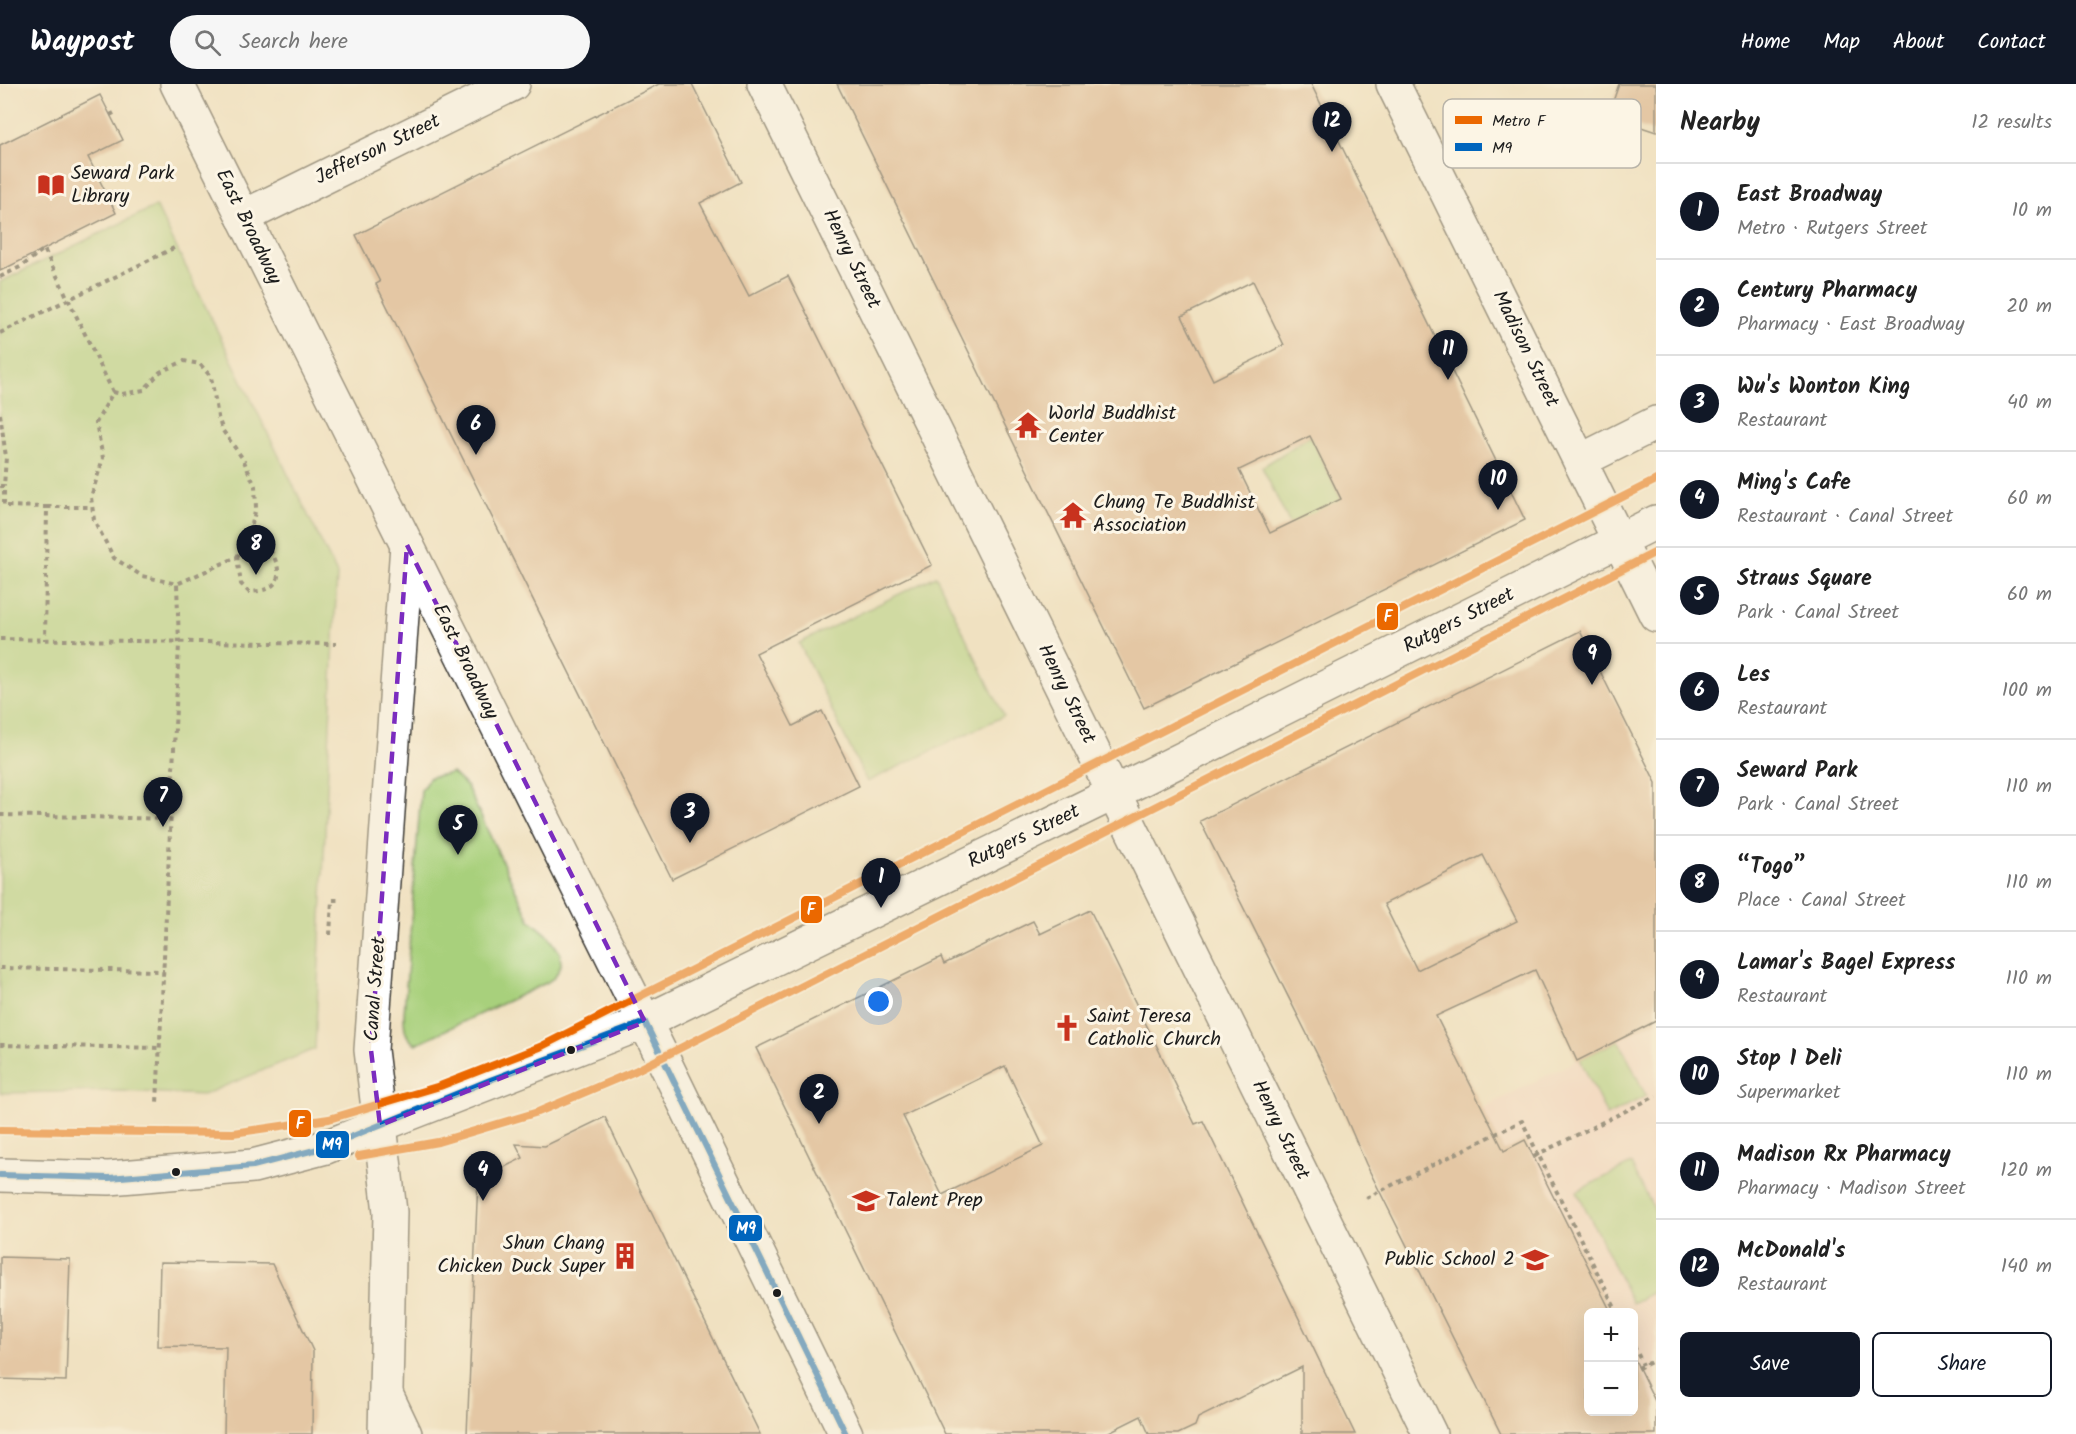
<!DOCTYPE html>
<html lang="en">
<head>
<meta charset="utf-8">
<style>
	body { margin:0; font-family:Kalam,sans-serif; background:#f6f6f6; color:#222 }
	.controls { position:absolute; right:18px; bottom:18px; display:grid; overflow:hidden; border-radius:9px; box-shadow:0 6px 24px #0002 }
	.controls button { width:54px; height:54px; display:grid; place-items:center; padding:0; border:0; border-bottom:2px solid #e0e0e0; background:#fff; color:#222; font:30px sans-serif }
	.you { position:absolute; left:879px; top:918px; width:21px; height:21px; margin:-15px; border:4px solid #fff; border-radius:50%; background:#1a73e8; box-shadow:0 0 0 9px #1a73e833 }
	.badge { display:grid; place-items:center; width:39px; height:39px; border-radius:50%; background:#111827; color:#fff; font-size:20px; font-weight:700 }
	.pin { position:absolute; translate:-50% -50px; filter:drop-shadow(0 2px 3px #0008) }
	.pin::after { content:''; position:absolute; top:32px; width:21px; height:18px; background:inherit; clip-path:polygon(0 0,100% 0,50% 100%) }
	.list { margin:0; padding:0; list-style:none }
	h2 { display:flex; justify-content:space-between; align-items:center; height:78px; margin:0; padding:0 24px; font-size:26px }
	h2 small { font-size:20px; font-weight:400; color:#767676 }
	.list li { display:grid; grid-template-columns:39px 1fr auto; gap:18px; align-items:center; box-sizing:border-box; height:96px; padding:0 24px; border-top:2px solid #e0e0e0 }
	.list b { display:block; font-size:22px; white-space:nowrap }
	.list p { margin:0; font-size:20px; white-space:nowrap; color:#767676 }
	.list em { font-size:20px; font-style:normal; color:#767676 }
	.actions { display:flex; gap:12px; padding:18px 24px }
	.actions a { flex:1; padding:14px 0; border:2px solid #111827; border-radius:9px; text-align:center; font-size:21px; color:#111827 }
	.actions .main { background:#111827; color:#fff }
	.icon { flex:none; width:33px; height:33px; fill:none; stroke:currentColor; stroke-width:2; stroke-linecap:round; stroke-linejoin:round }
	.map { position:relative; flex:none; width:1656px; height:1350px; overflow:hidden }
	header { display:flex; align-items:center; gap:36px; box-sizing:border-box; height:84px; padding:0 30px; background:#111827; color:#fff }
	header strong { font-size:28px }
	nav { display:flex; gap:33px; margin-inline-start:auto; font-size:21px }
	.search { width:420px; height:54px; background:#f6f6f6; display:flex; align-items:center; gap:15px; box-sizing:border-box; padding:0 21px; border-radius:33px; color:#767676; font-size:22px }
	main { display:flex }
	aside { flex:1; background:#fff }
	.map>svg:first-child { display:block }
</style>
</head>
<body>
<header>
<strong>Waypost</strong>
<div class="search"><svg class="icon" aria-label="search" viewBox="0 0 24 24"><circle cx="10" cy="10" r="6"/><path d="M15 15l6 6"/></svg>Search here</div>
<nav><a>Home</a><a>Map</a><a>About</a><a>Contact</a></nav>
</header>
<main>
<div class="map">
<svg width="1656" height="1350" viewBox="0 0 1656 1350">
	<rect width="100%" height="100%" fill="#fcf5e5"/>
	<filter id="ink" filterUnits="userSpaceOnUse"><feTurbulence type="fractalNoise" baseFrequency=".0167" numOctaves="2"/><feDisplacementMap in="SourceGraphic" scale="12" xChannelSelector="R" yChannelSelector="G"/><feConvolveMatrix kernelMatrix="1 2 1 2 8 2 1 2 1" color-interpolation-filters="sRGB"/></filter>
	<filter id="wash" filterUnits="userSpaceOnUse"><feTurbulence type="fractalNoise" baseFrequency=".008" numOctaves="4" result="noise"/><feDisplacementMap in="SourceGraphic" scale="24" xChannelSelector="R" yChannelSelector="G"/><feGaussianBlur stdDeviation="1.35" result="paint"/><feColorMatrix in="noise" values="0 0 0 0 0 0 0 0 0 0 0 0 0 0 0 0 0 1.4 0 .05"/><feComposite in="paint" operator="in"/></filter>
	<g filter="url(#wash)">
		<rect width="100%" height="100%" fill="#f0e1c1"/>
		<path fill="#f5d2c3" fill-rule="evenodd" d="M1656,937V1350H1501L1367,1082ZM1588,1228H1634V1328H1588Z"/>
		<g fill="#a8d07b" stroke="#62764c" stroke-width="1.5">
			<path d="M156,122L337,490L315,965L203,1011L121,1007L0,1009V198Z"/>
			<path d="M1310,352L1385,505L1334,530L1262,383Z"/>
			<path d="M936,492L1004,632L867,698L799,559Z"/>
			<path d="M452,689L467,703L530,836L548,851L560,869L561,881L555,893L546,899L416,960C404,954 404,942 404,930L421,706L430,693Z"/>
			<path d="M1619,956L1646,1012L1607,1032L1580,975Z"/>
			<path d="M1631,1080L1656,1129V1207L1632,1219L1577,1107Z"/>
		</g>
		<g id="blocks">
			<g fill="#d5a782" fill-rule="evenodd">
				<path d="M659,0H692L741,98L700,119L749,212L788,192L932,481L756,569L793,642L822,627L859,702L672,795L376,200L380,198L356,151Z"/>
				<path d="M837,0H1311L1525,436L1144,624ZM1253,197L1284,261L1213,296L1182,232ZM1310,352L1341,415L1270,449L1239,386Z"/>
				<path d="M1619,0H1656V48L1608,32Z"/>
				<path d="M100,11L123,56L88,73L116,129L0,187V61Z"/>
				<path d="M1580,547L1656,699V937L1577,977L1535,886L1436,932L1504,1067L1525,1056L1611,1228H1588V1328H1634V1274L1656,1319V1350H1501L1366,1080L1326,988L1200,737ZM1483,771L1517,837L1417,886L1384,820Z"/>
				<path d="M1090,826L1195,1040L1203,1037L1355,1350H1302V1283L1198,1334L1195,1342L1178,1350H1149L1141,1332L1105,1350H945L756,964L941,873L944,880L1033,837L1040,850ZM1005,982L1043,1062L942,1111L903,1032Z"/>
				<path d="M605,1033L628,1081L760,1350H467L478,1096L523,1074L516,1060L545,1062Z"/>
				<path d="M0,1173L70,1175L66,1297L0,1295Z"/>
				<path d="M160,1178L272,1180L313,1267L312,1350H224L226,1263L158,1262Z"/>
			</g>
		</g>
	</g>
	<g filter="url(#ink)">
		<use href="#blocks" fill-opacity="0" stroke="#3c3a35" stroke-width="1.5"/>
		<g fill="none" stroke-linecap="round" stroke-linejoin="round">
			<defs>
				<g id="minor">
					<path d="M764,0L1430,1350"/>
					<path d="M1393,0L1656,531"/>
					<path d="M243,133L513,0"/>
					<path d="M1580,377L1656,339"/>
					<path d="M645,938L1114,709L1656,438"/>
					<path d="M0,1091L109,1094L253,1082L326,1063L380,1041L371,966L407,461"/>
					<path d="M386,1310L405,1350"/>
				</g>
				<g id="major">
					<path d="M177,0L645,938L846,1350"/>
					<path d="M385,1350L390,1128L380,1041L645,938"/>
				</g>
			</defs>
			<use href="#minor" stroke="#3c3a35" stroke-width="36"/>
			<use href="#major" stroke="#3c3a35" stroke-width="36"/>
			<g stroke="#3c3a35" stroke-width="4" stroke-dasharray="4.5 4.5" stroke-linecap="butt">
				<path d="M110,31L118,27"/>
				<path d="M0,193L22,182L44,165L113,308L96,339L103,374L91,413L94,436L114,474L142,492L177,500L179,560L157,1019"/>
				<path d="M0,249L176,163"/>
				<path d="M113,308L122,310L144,306L160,288L184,277L200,280L211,293L218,333L223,347L243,375L255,402L256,424L250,448L237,473L177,500"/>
				<path d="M0,330L6,373L4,402"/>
				<path d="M0,402H4V422L47,423L45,556"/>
				<path d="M47,423H92"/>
				<path d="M260,465L272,469C285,493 278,507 249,508L241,500L237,473Z"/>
				<path d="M0,555L336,560"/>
				<path d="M0,731L171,735"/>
				<path d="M330,851L332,816H341"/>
				<path d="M0,884L164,887"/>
				<path d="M0,961L160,964"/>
				<path d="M1534,1073L1538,1070L1617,1228"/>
				<path d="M1366,1114L1522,1037L1538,1070L1656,1012"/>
				<path d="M1634,1262L1643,1281"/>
				<path d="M1638,1284L1656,1276"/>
			</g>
			<use href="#minor" stroke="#fff" stroke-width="33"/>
			<use href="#major" stroke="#fff" stroke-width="33"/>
			<defs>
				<g id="bus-1">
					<path d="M645,938L846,1350"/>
					<path d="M0,1091L109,1094L253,1082L326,1063L490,996L645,938"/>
				</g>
			</defs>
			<use href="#bus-1" stroke="#fcf5e5" stroke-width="10"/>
			<use href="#bus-1" stroke="#0065bd" stroke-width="6"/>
			<defs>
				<g id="metro-1">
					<path d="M0,1046L233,1049L329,1035L440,1002L540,963L1656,396"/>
					<path d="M359,1072L438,1058L538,1028L635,987L1656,468"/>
				</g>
			</defs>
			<use href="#metro-1" stroke="#fcf5e5" stroke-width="12"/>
			<use href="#metro-1" stroke="#eb6800" stroke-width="8"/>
		</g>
	</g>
	<path d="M0 0H1656V1350H0ZM407,461L645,938L380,1041L371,966Z" fill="#f0e1c1" fill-opacity=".55" fill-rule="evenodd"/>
	<path fill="none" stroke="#7b2cbf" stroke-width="4.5" stroke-dasharray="12 8" stroke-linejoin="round" d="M407,461L645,938L380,1041L371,966Z"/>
	<defs>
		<symbol id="library-bare" viewBox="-9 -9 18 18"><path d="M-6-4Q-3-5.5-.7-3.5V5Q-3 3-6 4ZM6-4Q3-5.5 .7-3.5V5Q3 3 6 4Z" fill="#c8321e" stroke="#fcf5e5" stroke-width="2.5" paint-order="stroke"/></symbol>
		<symbol id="temple-bare" viewBox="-9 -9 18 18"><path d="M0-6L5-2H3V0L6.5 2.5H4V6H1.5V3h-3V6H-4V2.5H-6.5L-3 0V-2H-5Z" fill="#c8321e" stroke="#fcf5e5" stroke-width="2.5" paint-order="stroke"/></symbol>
		<symbol id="church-bare" viewBox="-9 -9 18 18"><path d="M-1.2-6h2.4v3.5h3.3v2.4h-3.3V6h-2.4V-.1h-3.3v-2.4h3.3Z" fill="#c8321e" stroke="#fcf5e5" stroke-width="2.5" paint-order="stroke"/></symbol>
		<symbol id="school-bare" viewBox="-9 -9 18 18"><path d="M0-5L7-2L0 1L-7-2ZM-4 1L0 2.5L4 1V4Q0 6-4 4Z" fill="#c8321e" stroke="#fcf5e5" stroke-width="2.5" paint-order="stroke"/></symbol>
		<symbol id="building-bare" viewBox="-9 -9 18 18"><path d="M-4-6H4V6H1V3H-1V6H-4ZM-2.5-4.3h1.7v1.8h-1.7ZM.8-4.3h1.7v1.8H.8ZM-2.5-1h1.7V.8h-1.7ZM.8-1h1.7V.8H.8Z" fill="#c8321e" stroke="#fcf5e5" stroke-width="2.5" paint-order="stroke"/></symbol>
	</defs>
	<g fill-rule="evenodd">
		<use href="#library-bare" x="32" y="82" width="38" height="38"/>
		<use href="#temple-bare" x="1009" y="322" width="38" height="38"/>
		<use href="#temple-bare" x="1054" y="412" width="38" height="38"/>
		<use href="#church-bare" x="1048" y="925" width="38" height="38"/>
		<use href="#school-bare" x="847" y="1098" width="38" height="38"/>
		<use href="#building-bare" x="606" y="1153" width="38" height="38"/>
		<use href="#school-bare" x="1516" y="1157" width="38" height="38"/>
	</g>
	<g fill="#1c1c1c" stroke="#fcf5e5" stroke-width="2">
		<circle cx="571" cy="966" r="5"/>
		<circle cx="176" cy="1088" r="5"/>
		<circle cx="777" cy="1209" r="5"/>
	</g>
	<g text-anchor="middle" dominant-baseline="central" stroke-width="6" stroke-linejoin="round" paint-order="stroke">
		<g font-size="20" fill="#1c1c1c" stroke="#fcf5e5">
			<text transform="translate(378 66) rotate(-26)">Jefferson Street</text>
			<text transform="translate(248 143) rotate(64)">East Broadway</text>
			<text transform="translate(851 175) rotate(64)">Henry Street</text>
			<text transform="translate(1525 265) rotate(64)">Madison Street</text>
			<text transform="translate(1459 537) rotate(-27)">Rutgers Street</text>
			<text transform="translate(465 578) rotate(64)">East Broadway</text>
			<text transform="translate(1066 610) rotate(64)">Henry Street</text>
			<text transform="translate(1024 753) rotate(-26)">Rutgers Street</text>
			<text transform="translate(376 905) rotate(-86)">Canal Street</text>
			<text transform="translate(1280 1046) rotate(64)">Henry Street</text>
		</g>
		<g font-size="20" fill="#1c1c1c" stroke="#fcf5e5" text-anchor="start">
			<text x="71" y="90">Seward Park<tspan x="71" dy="23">Library</tspan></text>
			<text x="1048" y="330">World Buddhist<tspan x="1048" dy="23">Center</tspan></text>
			<text x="1093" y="419">Chung Te Buddhist<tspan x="1093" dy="23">Association</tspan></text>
			<text x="1087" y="933">Saint Teresa<tspan x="1087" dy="23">Catholic Church</tspan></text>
			<text x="886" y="1117">Talent Prep</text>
			<text x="605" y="1160" text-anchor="end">Shun Chang<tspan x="605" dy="23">Chicken Duck Super</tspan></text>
			<text x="1515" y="1176" text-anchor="end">Public School 2</text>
		</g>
	</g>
	<rect x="1443" y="15" width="198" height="69" rx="9" fill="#fcf5e5" stroke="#b9b4a9" stroke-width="1.5"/>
	<rect x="1455" y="32" width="27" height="8" fill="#eb6800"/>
	<rect x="1455" y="59" width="27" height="8" fill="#0065bd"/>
	<g font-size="16" fill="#1c1c1c">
		<text x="1492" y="42">Metro F</text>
		<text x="1492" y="69">M9</text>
	</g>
	<g stroke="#fcf5e5" stroke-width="2">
		<rect x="1376" y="518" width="23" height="29" rx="6" fill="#eb6800"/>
		<rect x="800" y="811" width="23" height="29" rx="6" fill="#eb6800"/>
		<rect x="288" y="1025" width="24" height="29" rx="6" fill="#eb6800"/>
		<rect x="315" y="1046" width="35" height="29" rx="6" fill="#0065bd"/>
		<rect x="728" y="1130" width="35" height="28" rx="6" fill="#0065bd"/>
	</g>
	<g font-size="16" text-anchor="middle" font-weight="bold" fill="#fff">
		<text x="1388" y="538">F</text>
		<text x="811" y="831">F</text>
		<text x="300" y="1045">F</text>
		<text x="332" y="1066">M9</text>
		<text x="746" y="1150">M9</text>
	</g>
</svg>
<div class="controls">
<button>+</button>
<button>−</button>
</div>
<div class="you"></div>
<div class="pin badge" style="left:881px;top:824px">1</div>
<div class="pin badge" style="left:819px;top:1040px">2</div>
<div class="pin badge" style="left:690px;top:759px">3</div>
<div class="pin badge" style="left:483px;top:1117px">4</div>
<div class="pin badge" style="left:458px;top:771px">5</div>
<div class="pin badge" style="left:476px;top:371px">6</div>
<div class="pin badge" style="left:163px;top:743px">7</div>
<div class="pin badge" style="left:256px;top:491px">8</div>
<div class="pin badge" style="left:1592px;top:601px">9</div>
<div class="pin badge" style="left:1498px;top:426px">10</div>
<div class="pin badge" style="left:1448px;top:296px">11</div>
<div class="pin badge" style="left:1332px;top:68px">12</div>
</div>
<aside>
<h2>Nearby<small>12 results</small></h2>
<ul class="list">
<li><span class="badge">1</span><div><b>East Broadway</b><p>Metro · Rutgers Street</p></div><em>10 m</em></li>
<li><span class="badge">2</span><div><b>Century Pharmacy</b><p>Pharmacy · East Broadway</p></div><em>20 m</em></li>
<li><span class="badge">3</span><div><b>Wu's Wonton King</b><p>Restaurant</p></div><em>40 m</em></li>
<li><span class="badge">4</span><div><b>Ming's Cafe</b><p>Restaurant · Canal Street</p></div><em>60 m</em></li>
<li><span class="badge">5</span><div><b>Straus Square</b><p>Park · Canal Street</p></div><em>60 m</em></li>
<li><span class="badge">6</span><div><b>Les</b><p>Restaurant</p></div><em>100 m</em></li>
<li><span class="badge">7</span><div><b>Seward Park</b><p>Park · Canal Street</p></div><em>110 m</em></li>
<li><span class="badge">8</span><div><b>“Togo”</b><p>Place · Canal Street</p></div><em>110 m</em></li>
<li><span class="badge">9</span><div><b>Lamar's Bagel Express</b><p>Restaurant</p></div><em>110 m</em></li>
<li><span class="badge">10</span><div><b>Stop 1 Deli</b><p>Supermarket</p></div><em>110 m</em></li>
<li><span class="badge">11</span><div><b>Madison Rx Pharmacy</b><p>Pharmacy · Madison Street</p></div><em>120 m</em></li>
<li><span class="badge">12</span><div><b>McDonald's</b><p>Restaurant</p></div><em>140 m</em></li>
</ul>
<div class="actions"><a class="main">Save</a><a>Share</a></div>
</aside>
</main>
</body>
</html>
